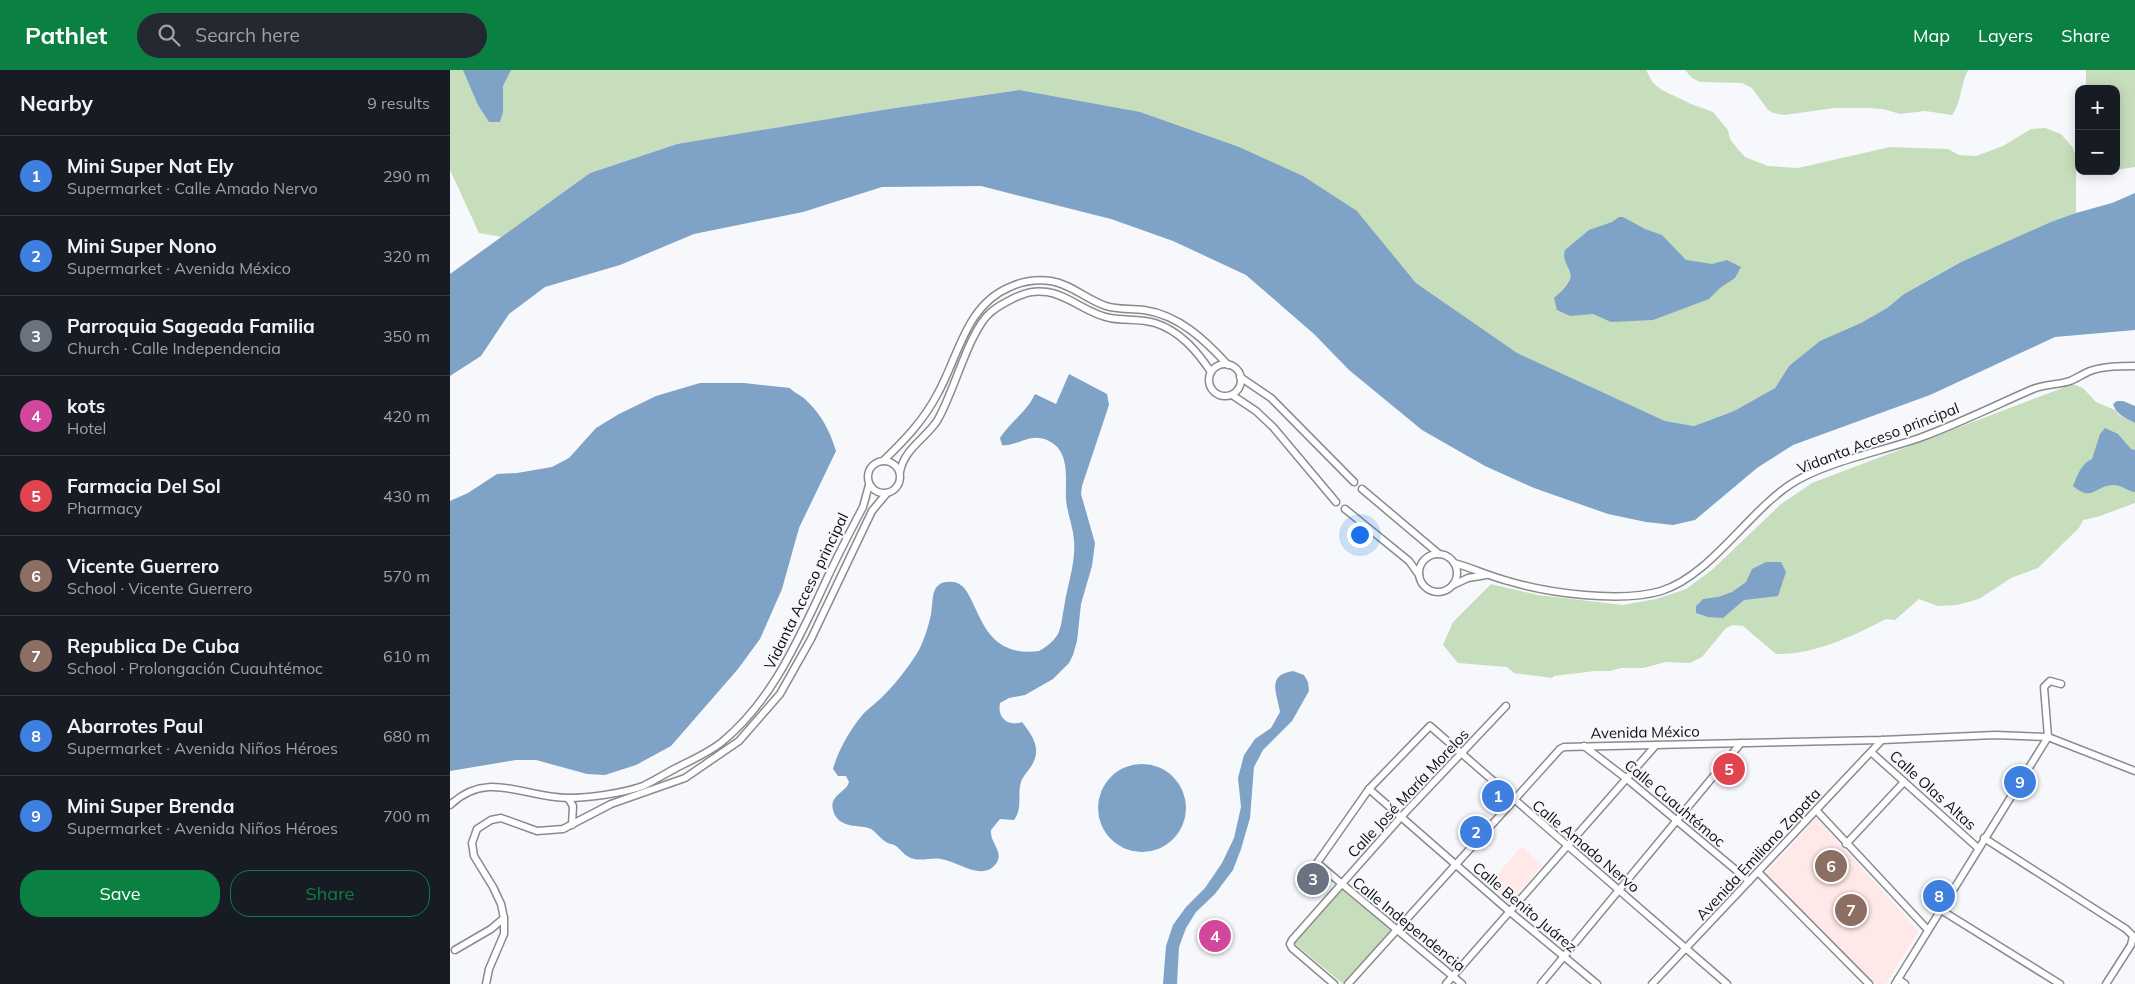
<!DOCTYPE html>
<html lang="en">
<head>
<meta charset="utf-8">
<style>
	body { margin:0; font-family:Mulish,sans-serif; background:#242831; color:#f1f3f6 }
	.controls { position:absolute; right:15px; top:15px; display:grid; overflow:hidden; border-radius:10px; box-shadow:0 2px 12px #0003 }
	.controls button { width:45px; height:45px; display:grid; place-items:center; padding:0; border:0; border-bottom:1px solid #363941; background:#171b24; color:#f1f3f6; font:25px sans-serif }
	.you { position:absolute; left:909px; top:464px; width:18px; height:18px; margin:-12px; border:4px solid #fff; border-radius:50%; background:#1a73e8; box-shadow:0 0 0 8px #1a73e833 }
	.badge { display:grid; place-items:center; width:32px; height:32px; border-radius:50%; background:#0b8043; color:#fff; font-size:16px; font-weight:700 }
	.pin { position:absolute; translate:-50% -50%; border:2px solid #fff; box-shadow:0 1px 5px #0006 }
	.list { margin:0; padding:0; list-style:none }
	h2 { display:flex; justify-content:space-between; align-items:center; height:65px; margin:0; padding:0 20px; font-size:21px }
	h2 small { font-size:16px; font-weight:400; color:#9ea1a6 }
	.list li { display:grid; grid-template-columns:32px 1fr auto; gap:15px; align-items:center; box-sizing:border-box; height:80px; padding:0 20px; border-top:1px solid #363941 }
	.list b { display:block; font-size:19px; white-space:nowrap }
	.list p { margin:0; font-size:16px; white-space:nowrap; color:#9ea1a6 }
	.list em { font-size:16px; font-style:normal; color:#9ea1a6 }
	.actions { display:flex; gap:10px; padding:15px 20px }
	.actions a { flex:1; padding:11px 0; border:1px solid #0b8043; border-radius:20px; text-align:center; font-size:18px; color:#0b8043 }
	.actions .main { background:#0b8043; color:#fff }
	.icon { flex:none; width:28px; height:28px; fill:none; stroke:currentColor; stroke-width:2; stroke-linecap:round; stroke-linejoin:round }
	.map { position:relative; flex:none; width:1685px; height:914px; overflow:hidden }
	header { display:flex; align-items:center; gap:30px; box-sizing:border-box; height:70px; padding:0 25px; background:#0b8043; color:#fff }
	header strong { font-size:24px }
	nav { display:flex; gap:28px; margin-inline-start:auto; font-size:18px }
	.search { width:350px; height:45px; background:#242831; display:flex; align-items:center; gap:12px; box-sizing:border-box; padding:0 18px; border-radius:28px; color:#9ea1a6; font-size:19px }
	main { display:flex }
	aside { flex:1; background:#171b24 }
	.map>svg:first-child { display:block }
</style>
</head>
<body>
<header>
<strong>Pathlet</strong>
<div class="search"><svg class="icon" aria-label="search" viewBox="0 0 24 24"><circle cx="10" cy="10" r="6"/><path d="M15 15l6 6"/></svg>Search here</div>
<nav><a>Map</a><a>Layers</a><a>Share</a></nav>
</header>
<main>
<aside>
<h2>Nearby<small>9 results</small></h2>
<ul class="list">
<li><span class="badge" style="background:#3f7fe0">1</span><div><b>Mini Super Nat Ely</b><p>Supermarket · Calle Amado Nervo</p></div><em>290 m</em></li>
<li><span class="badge" style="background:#3f7fe0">2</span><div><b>Mini Super Nono</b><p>Supermarket · Avenida México</p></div><em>320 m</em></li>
<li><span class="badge" style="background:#6b7280">3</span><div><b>Parroquia Sageada Familia</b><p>Church · Calle Independencia</p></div><em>350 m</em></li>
<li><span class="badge" style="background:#d1479c">4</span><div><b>kots</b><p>Hotel</p></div><em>420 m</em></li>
<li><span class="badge" style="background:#e0444e">5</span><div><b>Farmacia Del Sol</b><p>Pharmacy</p></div><em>430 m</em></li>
<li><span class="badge" style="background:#8d6e63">6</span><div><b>Vicente Guerrero</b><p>School · Vicente Guerrero</p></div><em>570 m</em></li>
<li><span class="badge" style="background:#8d6e63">7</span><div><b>Republica De Cuba</b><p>School · Prolongación Cuauhtémoc</p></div><em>610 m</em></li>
<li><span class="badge" style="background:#3f7fe0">8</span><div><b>Abarrotes Paul</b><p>Supermarket · Avenida Niños Héroes</p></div><em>680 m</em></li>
<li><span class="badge" style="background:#3f7fe0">9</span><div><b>Mini Super Brenda</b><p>Supermarket · Avenida Niños Héroes</p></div><em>700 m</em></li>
</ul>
<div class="actions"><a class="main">Save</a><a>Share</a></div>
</aside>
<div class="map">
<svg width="1685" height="914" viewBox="0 0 1685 914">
	<rect width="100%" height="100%" fill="#f7f8fc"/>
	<g fill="#fee8e8">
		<path d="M1366,748L1469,861L1436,914H1425L1315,804Z"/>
		<path d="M1072,776L1092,795L1060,834L1038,815Z"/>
	</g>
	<g fill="#c7debd">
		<path d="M0,0H1196L1203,13L1212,20L1241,34L1263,42L1278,60L1280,69L1287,78L1295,87L1318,96L1348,98L1440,77L1498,79L1509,85L1526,86L1553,76L1581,59L1595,58L1611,64L1623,78L1626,86V143L1511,192L1480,209L1454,224L1437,238L1339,296L1325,318L1284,341L1244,356L1215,351L1067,284L966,213L907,141L569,20L432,40L227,74L140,103L52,167L29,163L0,100Z"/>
		<path d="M1235,0H1518C1510,15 1512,32 1502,45L1475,41L1450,44L1433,39L1417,38H1385L1334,45L1323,43L1318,40L1302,18L1292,13L1250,12L1242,8Z"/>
		<path d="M1636,0H1685V97L1666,100V19H1630L1636,14Z"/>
		<path d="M1623,314L1633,318L1646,332L1665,340L1669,345L1685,353V433C1667,439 1652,447 1633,450L1629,458L1588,498L1561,508L1529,529L1507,535L1488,536L1469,529L1445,550L1436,549C1403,566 1364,585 1326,584L1293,556L1283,555L1276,558L1252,587L1240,593L1216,592L1193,598H1171L1160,601H1145L1104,606L1102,608L1064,603L1057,597L1008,593L993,575L1003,552L1041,514L1088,525L1173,535L1206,529L1236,519L1263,499L1331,434L1362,413Z"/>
		<path d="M891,819L942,861L893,914L844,873Z"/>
	</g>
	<g fill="#7fa2c7">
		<path d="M13,0H61L53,16V42L50,52H39L28,35Z"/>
		<path d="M569,20L690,42L789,77L853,106L907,141L966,213L1067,283L1215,351L1244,356L1284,341L1325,318L1339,296L1370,271L1411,253L1437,238L1454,224L1511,192L1601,152L1626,143L1662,133L1685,123V260L1605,267L1480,325L1343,375L1307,398L1245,450L1223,455L1196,452L1158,444L1084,418L1035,396L972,360L899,300L864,264L796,205L723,171L661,149L531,116L432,117L353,142L244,164L170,195L95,217L59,244L31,286L0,306V204L140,103L227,74L432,40Z"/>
		<path d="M1169,147H1173L1195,159L1212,165L1236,190L1262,194L1277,190L1291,197L1285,208L1270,218L1259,229L1203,250L1161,252L1143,244L1120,246L1107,240L1104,228C1109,223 1115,219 1118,213C1127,202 1110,193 1115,180L1139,160L1162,152Z"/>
		<path d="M619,304L657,324L659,335L632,416L631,424L645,473L642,496L631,534L627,571L623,585L619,593L603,609L575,625L559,628L550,633C547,648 558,657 572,652C582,665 592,678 582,695C579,700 573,706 571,712C567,725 573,738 564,750L550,749L541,760C539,772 556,783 545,795C531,811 507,791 491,789C482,787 470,792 461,788C455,786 451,780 446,776C443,774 439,774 436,772C430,768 426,762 421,759C411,754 388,760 383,740C379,725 396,723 399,712L396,706H388L383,699C388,680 401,658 414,643C421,636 430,630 437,622C447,612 462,592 469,580C474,570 479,555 481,544C484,530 479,510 503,512C531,514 522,590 589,581C596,577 604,571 608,564C612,555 612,547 614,538C617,515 626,494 624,470C623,456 617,443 616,429C615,410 621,382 599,371C581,361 567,377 552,375L550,368C561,351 576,343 585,324L606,334Z"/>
		<path d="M250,313H294L340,318C344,323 351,325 356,330C371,344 380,361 386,381L349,458L332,519L310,569L288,599L221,676L186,695L155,705L137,704L86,690H66L0,701V431L18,423L47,404L67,403L102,397L119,388L146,358L169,344L206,326Z"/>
		<path d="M1667,331H1673L1685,336V353C1676,348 1666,345 1663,334Z"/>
		<path d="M1655,358L1668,364L1681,379L1685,380V422C1677,421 1671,414 1662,415C1643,417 1643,432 1623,416C1627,407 1631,393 1642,389L1650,364Z"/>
		<path d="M1316,492H1331L1336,502L1328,526L1294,530L1273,548L1258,547L1246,543V536L1253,529L1268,527L1282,522L1296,512L1302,499Z"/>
		<path d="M843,601L854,605L858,612L859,621L842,651L813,680L804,697L800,748L791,779L783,800L765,824L746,842L736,858L729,877L727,914H713L716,876L723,855L736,837L755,818L772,793L784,768L791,737L788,708L794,685L805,669L821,658L830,642C827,623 816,605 843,601Z"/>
		<circle cx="692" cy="738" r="44"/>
	</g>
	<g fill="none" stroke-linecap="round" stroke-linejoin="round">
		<defs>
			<g id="street">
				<circle cx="775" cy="310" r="16"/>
				<path d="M790,307L821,328L904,412"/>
				<path d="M782,325L806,341L823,357L886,432"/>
				<circle cx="434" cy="407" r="16"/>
				<path d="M433,391C455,370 474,350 488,323C509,285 516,235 560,217C573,211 587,209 601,211C621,214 637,230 656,236C668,240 681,238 694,240C729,245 755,270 778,295"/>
				<path d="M450,402C454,379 475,369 487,351C504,323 519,260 541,242C548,236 556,232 564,228C575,223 584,220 597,222C619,225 637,244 660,248C674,251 690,248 705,253C730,261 747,281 761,302"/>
				<path d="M912,419L989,484"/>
				<path d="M895,439L959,491L969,505"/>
				<circle cx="988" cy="503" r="19"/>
				<path d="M1004,493C1022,498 1039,506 1058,511C1098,523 1170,533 1211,521C1260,506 1297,443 1341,414C1375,392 1433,381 1472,367C1510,353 1546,335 1583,319C1595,314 1608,315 1620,311C1627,308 1633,304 1640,301C1654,296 1670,296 1685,296"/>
				<path d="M1003,515L1018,508L1036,505"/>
				<path d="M1598,667L1594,617L1600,611L1611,614"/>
				<path d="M1134,676L1177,709L1299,811"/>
				<path d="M1421,682L1528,778"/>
				<path d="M919,719L1059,841L1147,914"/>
				<path d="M118,728L123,736L122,755"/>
				<path d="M0,735C38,699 74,728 118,728C139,728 174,723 193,716C204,711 215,704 226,698C242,690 258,683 272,672C318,634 343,581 368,528C382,497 397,467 413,437L419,415"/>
				<path d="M1367,741L1478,860"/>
				<path d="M1534,768L1676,859L1683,866L1681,875L1656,914"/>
				<path d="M1396,774L1454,712"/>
				<path d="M1308,802L1419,914"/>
				<path d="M1491,840L1610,914"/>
				<path d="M5,880L41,859L54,848"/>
				<path d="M1448,909L1455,914"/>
				<path d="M36,914L39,899L54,864V848L51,834L43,817L24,786L22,773L27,759L41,750L51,748L87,761L113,759L161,734L235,708L289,671L330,624L361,569L422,441L437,423"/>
				<path d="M884,914L842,878L840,874L842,870L951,747L1056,636"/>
				<path d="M898,914L1110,679L1114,677L1432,670L1545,665L1598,667L1685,701"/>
				<path d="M996,914L1206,675"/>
				<path d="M1012,914L867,793L919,719L980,656L1277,914"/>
				<path d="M1091,914L1291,673"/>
				<path d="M1202,914L1432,670"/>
				<path d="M1445,914L1598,667"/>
			</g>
		</defs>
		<use href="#street" stroke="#8a8b8f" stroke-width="9"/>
		<use href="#street" stroke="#fff" stroke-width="6"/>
	</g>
	<g text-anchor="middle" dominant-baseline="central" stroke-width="4" stroke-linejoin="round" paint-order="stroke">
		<g font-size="15" fill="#101012" stroke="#f7f8fc">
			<text transform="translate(1428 368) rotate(-21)">Vidanta Acceso principal</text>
			<text transform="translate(356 521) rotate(-64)">Vidanta Acceso principal</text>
			<text transform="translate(1195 662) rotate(-1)">Avenida México</text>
			<text transform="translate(1483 720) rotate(42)">Calle Olas Altas</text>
			<text transform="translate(958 723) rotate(-47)">Calle José María Morelos</text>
			<text transform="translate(1225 733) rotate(40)">Calle Cuauhtémoc</text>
			<text transform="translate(1136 776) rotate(40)">Calle Amado Nervo</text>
			<text transform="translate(1308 784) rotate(-47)">Avenida Emiliano Zapata</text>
			<text transform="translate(1075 837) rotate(40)">Calle Benito Juárez</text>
			<text transform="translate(959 854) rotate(39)">Calle Independencia</text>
		</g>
	</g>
</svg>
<div class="controls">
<button>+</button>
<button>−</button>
</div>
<div class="you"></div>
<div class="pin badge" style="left:1048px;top:726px;background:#3f7fe0">1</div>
<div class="pin badge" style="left:1026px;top:762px;background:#3f7fe0">2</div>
<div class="pin badge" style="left:863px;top:809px;background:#6b7280">3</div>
<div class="pin badge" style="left:765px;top:866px;background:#d1479c">4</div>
<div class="pin badge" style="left:1279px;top:699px;background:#e0444e">5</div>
<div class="pin badge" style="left:1381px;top:796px;background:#8d6e63">6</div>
<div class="pin badge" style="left:1401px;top:840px;background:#8d6e63">7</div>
<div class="pin badge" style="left:1489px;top:826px;background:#3f7fe0">8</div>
<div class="pin badge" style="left:1570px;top:712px;background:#3f7fe0">9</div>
</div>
</main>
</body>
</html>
